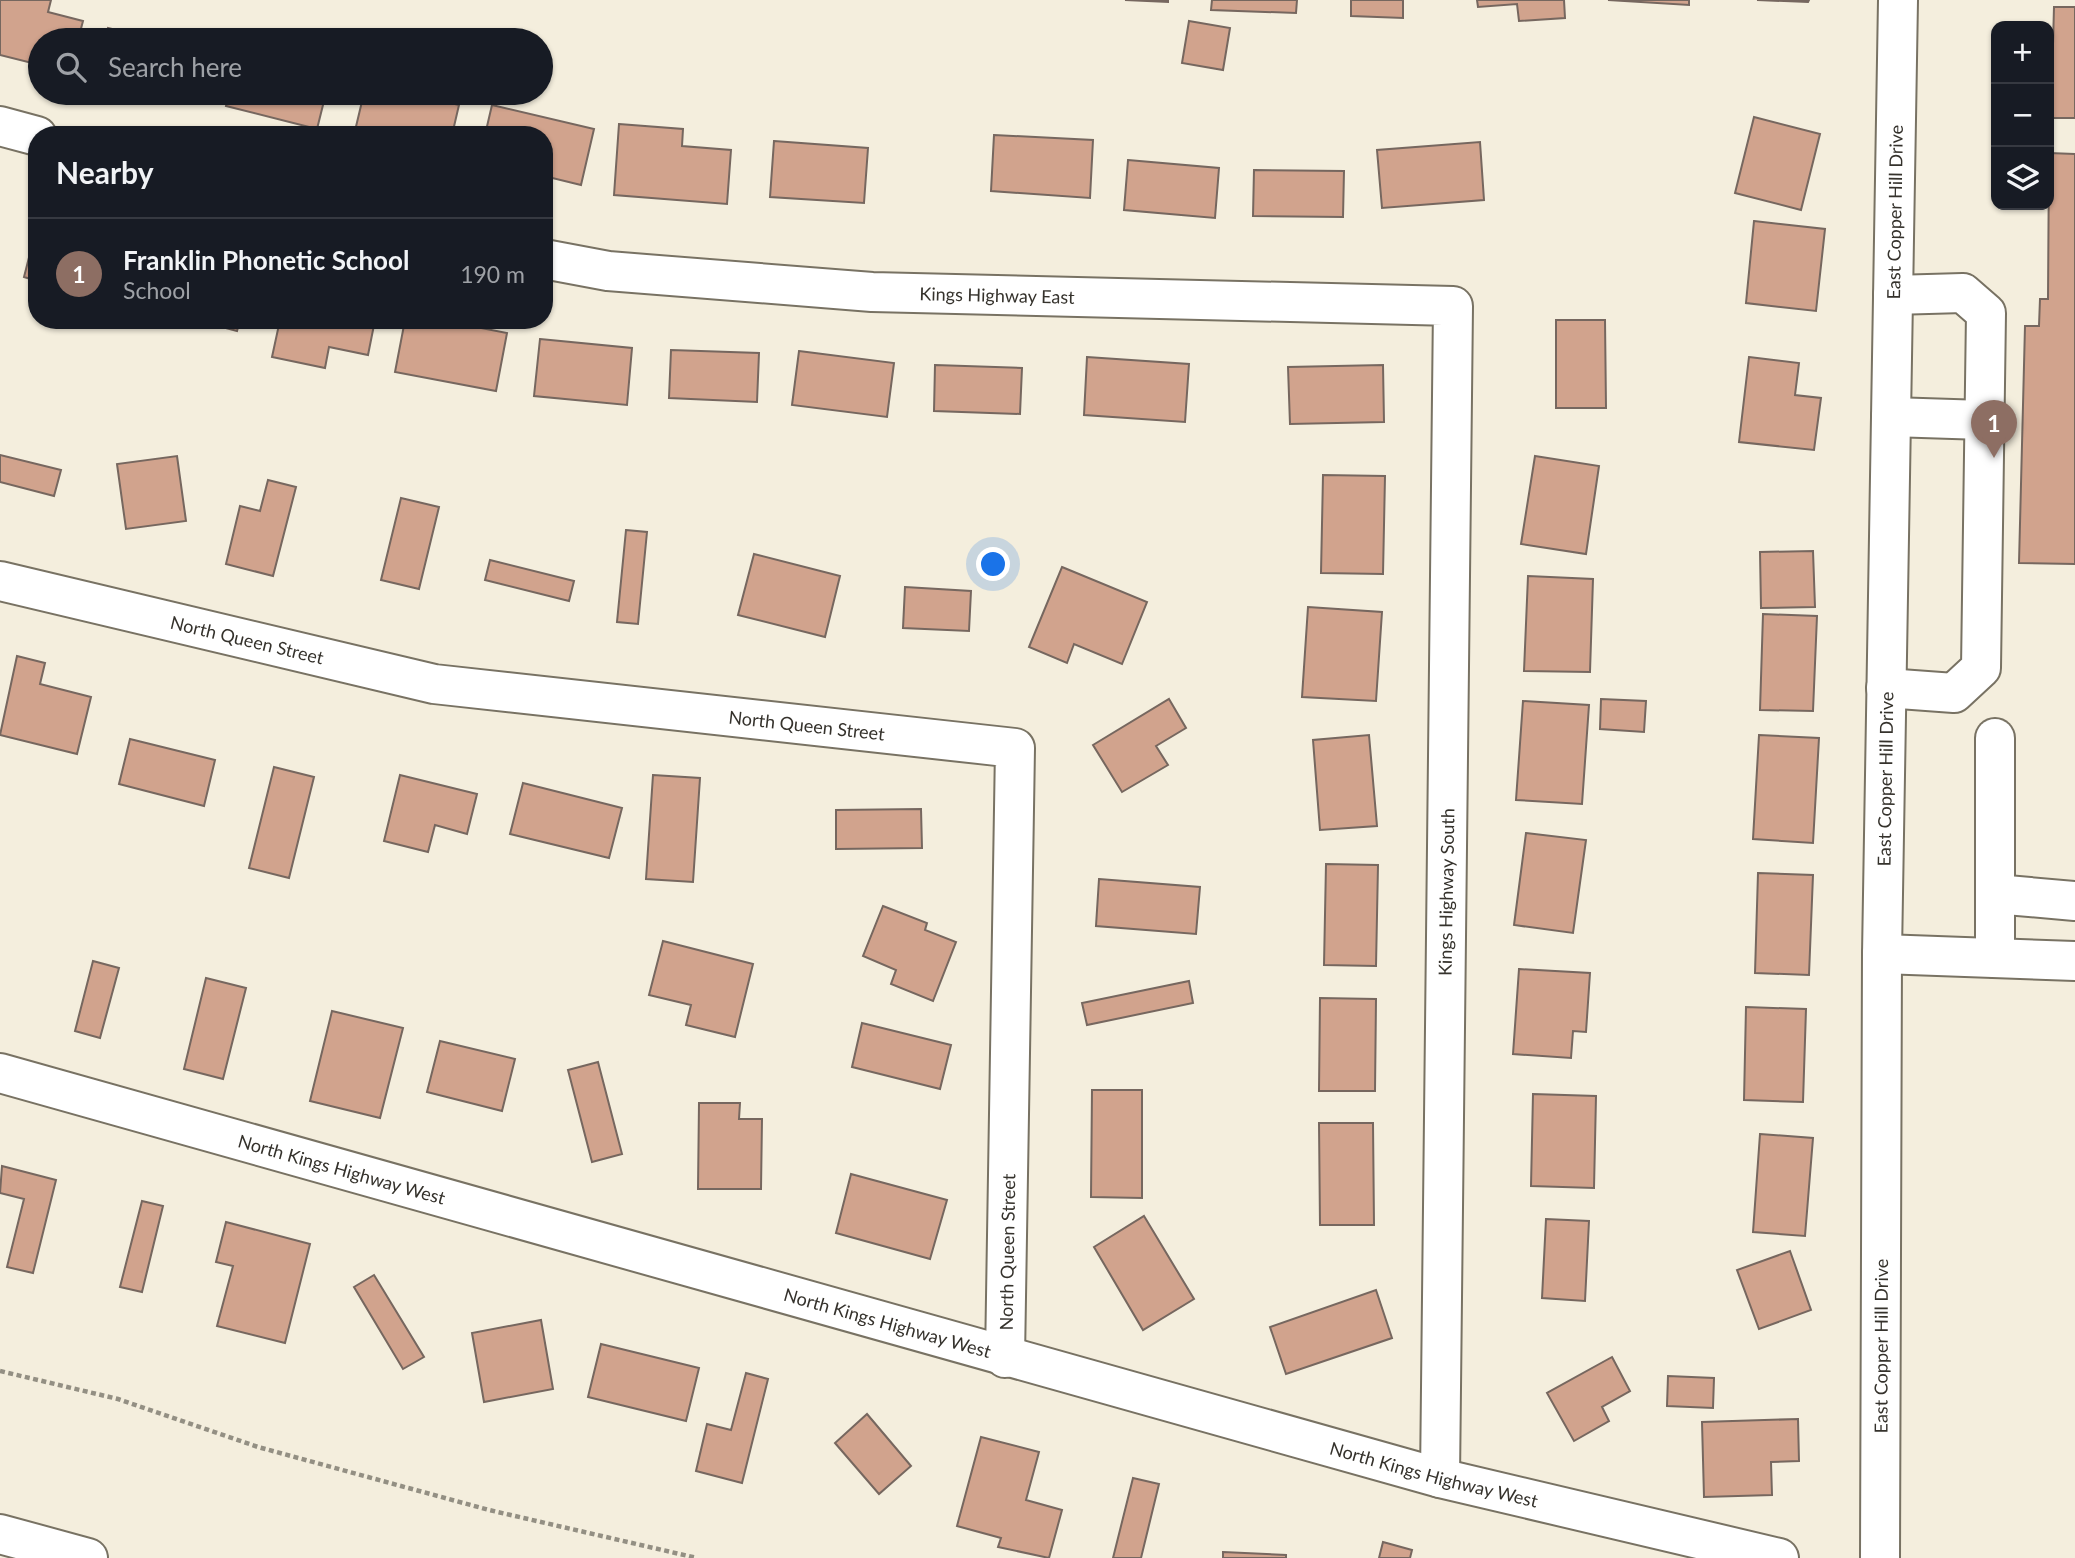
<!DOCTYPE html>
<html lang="en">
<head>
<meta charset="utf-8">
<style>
	body { margin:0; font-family:Lato,sans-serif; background:#20242c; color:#f1f3f6 }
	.controls { position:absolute; right:21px; top:21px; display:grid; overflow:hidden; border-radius:14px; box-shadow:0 2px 5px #0004 }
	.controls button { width:63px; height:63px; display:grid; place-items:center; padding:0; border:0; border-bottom:2px solid #363941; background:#171b24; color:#f1f3f6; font:35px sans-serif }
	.you { position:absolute; left:994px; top:565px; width:24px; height:24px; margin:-18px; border:5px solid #fff; border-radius:50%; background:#1a73e8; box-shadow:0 0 0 10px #1a73e833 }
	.badge { display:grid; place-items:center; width:46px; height:46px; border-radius:50%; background:#804fc7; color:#fff; font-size:23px; font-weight:700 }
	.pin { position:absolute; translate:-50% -58px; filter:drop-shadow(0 2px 4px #0008) }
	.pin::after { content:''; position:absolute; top:37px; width:24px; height:21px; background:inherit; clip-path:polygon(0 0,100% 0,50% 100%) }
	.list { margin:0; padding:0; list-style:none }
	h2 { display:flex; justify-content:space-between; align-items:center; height:91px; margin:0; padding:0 28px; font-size:30px }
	h2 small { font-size:23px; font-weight:400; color:#9ea1a6 }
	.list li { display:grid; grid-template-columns:46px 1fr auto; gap:21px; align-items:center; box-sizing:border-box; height:112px; padding:0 28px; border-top:2px solid #363941 }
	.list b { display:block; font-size:26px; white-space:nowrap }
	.list p { margin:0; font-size:23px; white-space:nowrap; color:#9ea1a6 }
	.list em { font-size:23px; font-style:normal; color:#9ea1a6 }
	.icon { flex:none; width:38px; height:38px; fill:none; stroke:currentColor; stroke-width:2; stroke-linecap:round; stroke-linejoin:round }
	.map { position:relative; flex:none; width:2075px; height:1558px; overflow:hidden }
	.search { position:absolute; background:#171b24; box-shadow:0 2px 5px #0004; left:28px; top:28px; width:525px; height:77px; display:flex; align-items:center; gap:18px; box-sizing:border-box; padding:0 24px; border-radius:38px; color:#9ea1a6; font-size:26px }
	.panel { position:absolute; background:#171b24; box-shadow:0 2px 5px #0004; left:28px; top:126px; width:525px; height:203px; border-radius:28px }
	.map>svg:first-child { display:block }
</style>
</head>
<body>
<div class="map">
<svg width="2075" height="1558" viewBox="0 0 2075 1558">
	<rect width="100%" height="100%" fill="#f4eedd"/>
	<g fill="#d1a38d" stroke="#76675f" stroke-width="2">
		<path d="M0,0H51L48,12L83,21L78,40H40V65L0,55Z"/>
		<path d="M1125,0H1168V2Z"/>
		<path d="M1212,0H1297L1296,13L1211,10Z"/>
		<path d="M1351,0H1403V18L1351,16Z"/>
		<path d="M1477,0H1564L1565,18L1519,21L1517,4L1478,7Z"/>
		<path d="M1608,0H1689V5Z"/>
		<path d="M1757,0H1809L1808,2Z"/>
		<path d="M2054,7H2075V118H2051Z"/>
		<path d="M1189,21L1230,28L1223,70L1182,63Z"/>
		<path d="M108,28L157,40H105Z"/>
		<path d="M147,93H187L185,102Z"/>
		<path d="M229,93H326L317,129L226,106Z"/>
		<path d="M364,93H410L459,105L452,135H354Z"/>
		<path d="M492,105L594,129L581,185L544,176V135H485Z"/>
		<path d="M1754,117L1820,134L1801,210L1735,193Z"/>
		<path d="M619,124L683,129L682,146L731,150L727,204L614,195Z"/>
		<path d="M994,135L1093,140L1090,198L991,191Z"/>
		<path d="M774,141L868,148L864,203L770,197Z"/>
		<path d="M1480,142L1484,200L1382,208L1377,150Z"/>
		<path d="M2049,153L2075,154V564L2019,563L2025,326H2039L2040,299H2048Z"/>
		<path d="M1128,160L1219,168L1215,218L1124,210Z"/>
		<path d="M1254,170L1344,171L1343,217L1253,216Z"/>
		<path d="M1754,221L1825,229L1816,311L1746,303Z"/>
		<path d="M37,226V281L24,277Z"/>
		<path d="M196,320H240L237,331Z"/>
		<path d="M280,320H375L368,355L329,347L325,368L272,357Z"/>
		<path d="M405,320H440L507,333L496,391L395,372Z"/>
		<path d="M1556,320H1605L1606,408H1556Z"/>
		<path d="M540,339L632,348L627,405L534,396Z"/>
		<path d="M671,350L759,353L757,402L669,398Z"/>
		<path d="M799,351L894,363L887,417L792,405Z"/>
		<path d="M1087,357L1189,364L1185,422L1084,415Z"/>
		<path d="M1749,357L1799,363L1795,395L1821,398L1814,450L1739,442Z"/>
		<path d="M935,365L1022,368L1020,414L934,411Z"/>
		<path d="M1383,365L1384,422L1290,424L1288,367Z"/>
		<path d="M0,455L61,470L54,496L0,482Z"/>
		<path d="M177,456L186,521L126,529L117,464Z"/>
		<path d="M1535,456L1599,466L1586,554L1521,544Z"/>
		<path d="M1323,475L1385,476L1383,574L1321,573Z"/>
		<path d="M268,480L296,487L273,576L226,564L240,506L260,511Z"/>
		<path d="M401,498L439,507L419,589L381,580Z"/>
		<path d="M626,530L647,532L638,624L617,622Z"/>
		<path d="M1813,551L1815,607L1761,608L1760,552Z"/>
		<path d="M754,554L840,576L825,637L738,615Z"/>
		<path d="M490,560L574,581L569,601L485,580Z"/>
		<path d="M1062,567L1147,602L1122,664L1074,644L1067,663L1029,647Z"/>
		<path d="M1528,576L1593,579L1590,672L1524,671Z"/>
		<path d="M905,587L971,591L969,631L903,628Z"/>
		<path d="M1308,607L1382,612L1376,701L1302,697Z"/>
		<path d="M1763,614L1817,616L1813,711L1760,710Z"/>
		<path d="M17,656L45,663L40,684L91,697L77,754L0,735Z"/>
		<path d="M1169,699L1186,728L1156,746L1168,765L1122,792L1093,745Z"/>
		<path d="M1601,699L1646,701L1644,732L1600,729Z"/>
		<path d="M1523,701L1589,705L1582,804L1516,800Z"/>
		<path d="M1369,735L1377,826L1320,830L1313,740Z"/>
		<path d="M1759,735L1819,738L1813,843L1753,839Z"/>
		<path d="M130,739L215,760L204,806L119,784Z"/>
		<path d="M274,767L314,777L289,878L249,868Z"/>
		<path d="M400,775L477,794L467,834L435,825L428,852L384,841Z"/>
		<path d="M653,775L700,778L693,882L646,879Z"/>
		<path d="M523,783L622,808L609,858L510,834Z"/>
		<path d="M921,809L922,848L836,849V810Z"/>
		<path d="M1526,833L1586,840L1573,933L1514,925Z"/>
		<path d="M1326,864L1378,865L1376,966L1324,965Z"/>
		<path d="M1758,873L1813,875L1809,975L1755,973Z"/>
		<path d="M1099,879L1200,887L1196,934L1096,926Z"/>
		<path d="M883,906L927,923L925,930L956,942L933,1001L891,984L896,970L863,956Z"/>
		<path d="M663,941L753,964L735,1037L686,1025L691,1005L649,995Z"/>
		<path d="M93,961L119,968L100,1038L75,1031Z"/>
		<path d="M1519,969L1590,973L1586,1032L1573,1031L1571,1058L1513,1054Z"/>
		<path d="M206,978L246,988L223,1079L184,1069Z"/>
		<path d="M1189,981L1193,1003L1087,1025L1082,1003Z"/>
		<path d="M1320,998L1376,999L1375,1091H1319Z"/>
		<path d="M1746,1007L1806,1009L1803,1102L1744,1100Z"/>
		<path d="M332,1011L403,1028L380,1118L310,1101Z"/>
		<path d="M862,1023L951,1045L940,1089L852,1067Z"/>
		<path d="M440,1041L515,1059L502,1111L427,1092Z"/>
		<path d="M598,1062L622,1154L592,1162L568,1070Z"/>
		<path d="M1092,1090H1142V1198L1091,1197Z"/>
		<path d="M1533,1094L1596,1096L1594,1188L1531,1186Z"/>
		<path d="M699,1103H740L739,1119H762L761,1189H698Z"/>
		<path d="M1319,1123H1373L1374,1225H1320Z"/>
		<path d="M1760,1134L1813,1138L1805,1236L1753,1232Z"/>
		<path d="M2,1166L56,1180L33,1273L7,1267L24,1199L0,1193Z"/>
		<path d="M851,1174L947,1200L930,1259L836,1233Z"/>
		<path d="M142,1201L163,1206L142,1292L120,1287Z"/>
		<path d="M1144,1216L1194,1299L1143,1330L1094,1247Z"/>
		<path d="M1546,1219L1589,1221L1585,1301L1542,1298Z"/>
		<path d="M226,1222L310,1244L285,1343L217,1326L233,1266L216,1262Z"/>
		<path d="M1790,1251L1811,1310L1759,1329L1737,1270Z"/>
		<path d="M374,1275L424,1357L403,1369L354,1287Z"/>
		<path d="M1376,1290L1392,1338L1286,1374L1270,1327Z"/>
		<path d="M541,1320L553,1389L484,1402L472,1333Z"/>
		<path d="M601,1344L699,1368L686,1421L588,1397Z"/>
		<path d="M1612,1357L1630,1391L1602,1407L1609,1421L1574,1441L1547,1393Z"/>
		<path d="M746,1373L768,1379L742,1483L696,1471L707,1424L731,1430Z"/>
		<path d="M1668,1376L1714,1378L1713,1408L1667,1406Z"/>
		<path d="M867,1414L911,1466L879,1494L835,1443Z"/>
		<path d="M1798,1419L1799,1461L1771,1462L1772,1495L1704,1497L1702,1422Z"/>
		<path d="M981,1437L1039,1452L1026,1500L1062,1510L1049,1558L998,1547L1001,1538L957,1526Z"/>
		<path d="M1133,1478L1159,1484L1141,1558H1113Z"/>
		<path d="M1383,1542L1412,1550L1410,1558H1379Z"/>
		<path d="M1223,1552L1286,1555V1558H1223Z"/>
	</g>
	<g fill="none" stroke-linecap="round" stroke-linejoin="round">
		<defs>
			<g id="minor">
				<path d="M0,126L37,136"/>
				<path id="s1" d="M544,259L608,271L872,292L1453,306L1440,1478"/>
				<path d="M1891,417L1984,420"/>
				<path id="s2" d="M0,581L434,684L1015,748L1005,1358"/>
				<path d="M1886,688L1954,693L1981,668L1986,313L1963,293L1893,295"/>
				<path d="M1995,894L2075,901"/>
				<path d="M1882,954L2075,961"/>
				<path d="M1995,958V738"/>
				<path id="s3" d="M0,1073L1440,1478L1779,1558"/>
				<path id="s4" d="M1880,1558L1882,954L1898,0"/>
			</g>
			<path id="major" d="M0,1534L88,1558"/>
		</defs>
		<use href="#minor" stroke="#787263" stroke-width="42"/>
		<use href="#major" stroke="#787263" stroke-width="42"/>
		<path stroke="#938f83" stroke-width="4.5" stroke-dasharray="5 3.5" stroke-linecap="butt" d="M0,1371L118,1399L258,1447L489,1510L697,1558"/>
		<use href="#minor" stroke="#fff" stroke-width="38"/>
		<use href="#major" stroke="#fff" stroke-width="38"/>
	</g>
	<g text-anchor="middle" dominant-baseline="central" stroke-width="5" stroke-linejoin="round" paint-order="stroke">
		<g font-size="18" fill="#35322c" stroke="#fff">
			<text stroke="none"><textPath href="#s4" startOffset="1346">East Copper Hill Drive</textPath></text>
			<text stroke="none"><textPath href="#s1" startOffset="455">Kings Highway East</textPath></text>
			<text stroke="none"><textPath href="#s2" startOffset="254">North Queen Street</textPath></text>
			<text stroke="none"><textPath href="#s2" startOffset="821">North Queen Street</textPath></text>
			<text stroke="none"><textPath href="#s4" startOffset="779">East Copper Hill Drive</textPath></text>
			<text transform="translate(1446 892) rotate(-89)">Kings Highway South</text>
			<text stroke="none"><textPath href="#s3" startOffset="355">North Kings Highway West</textPath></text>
			<text transform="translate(1007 1252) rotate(-89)">North Queen Street</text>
			<text stroke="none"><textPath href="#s3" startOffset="922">North Kings Highway West</textPath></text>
			<text stroke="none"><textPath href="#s4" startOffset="212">East Copper Hill Drive</textPath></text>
			<text stroke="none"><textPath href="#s3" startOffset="1489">North Kings Highway West</textPath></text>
		</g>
	</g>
</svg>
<div class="controls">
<button>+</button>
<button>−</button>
<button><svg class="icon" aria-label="layers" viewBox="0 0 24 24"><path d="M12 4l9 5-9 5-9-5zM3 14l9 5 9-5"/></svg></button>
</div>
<div class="you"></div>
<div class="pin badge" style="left:1994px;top:458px;background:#8d6e63">1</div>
<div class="search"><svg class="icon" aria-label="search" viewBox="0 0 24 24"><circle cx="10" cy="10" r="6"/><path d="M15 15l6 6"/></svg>Search here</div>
<section class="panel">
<h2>Nearby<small></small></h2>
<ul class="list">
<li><span class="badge" style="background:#8d6e63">1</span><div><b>Franklin Phonetic School</b><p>School</p></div><em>190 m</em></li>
</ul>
</section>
</div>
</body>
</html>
